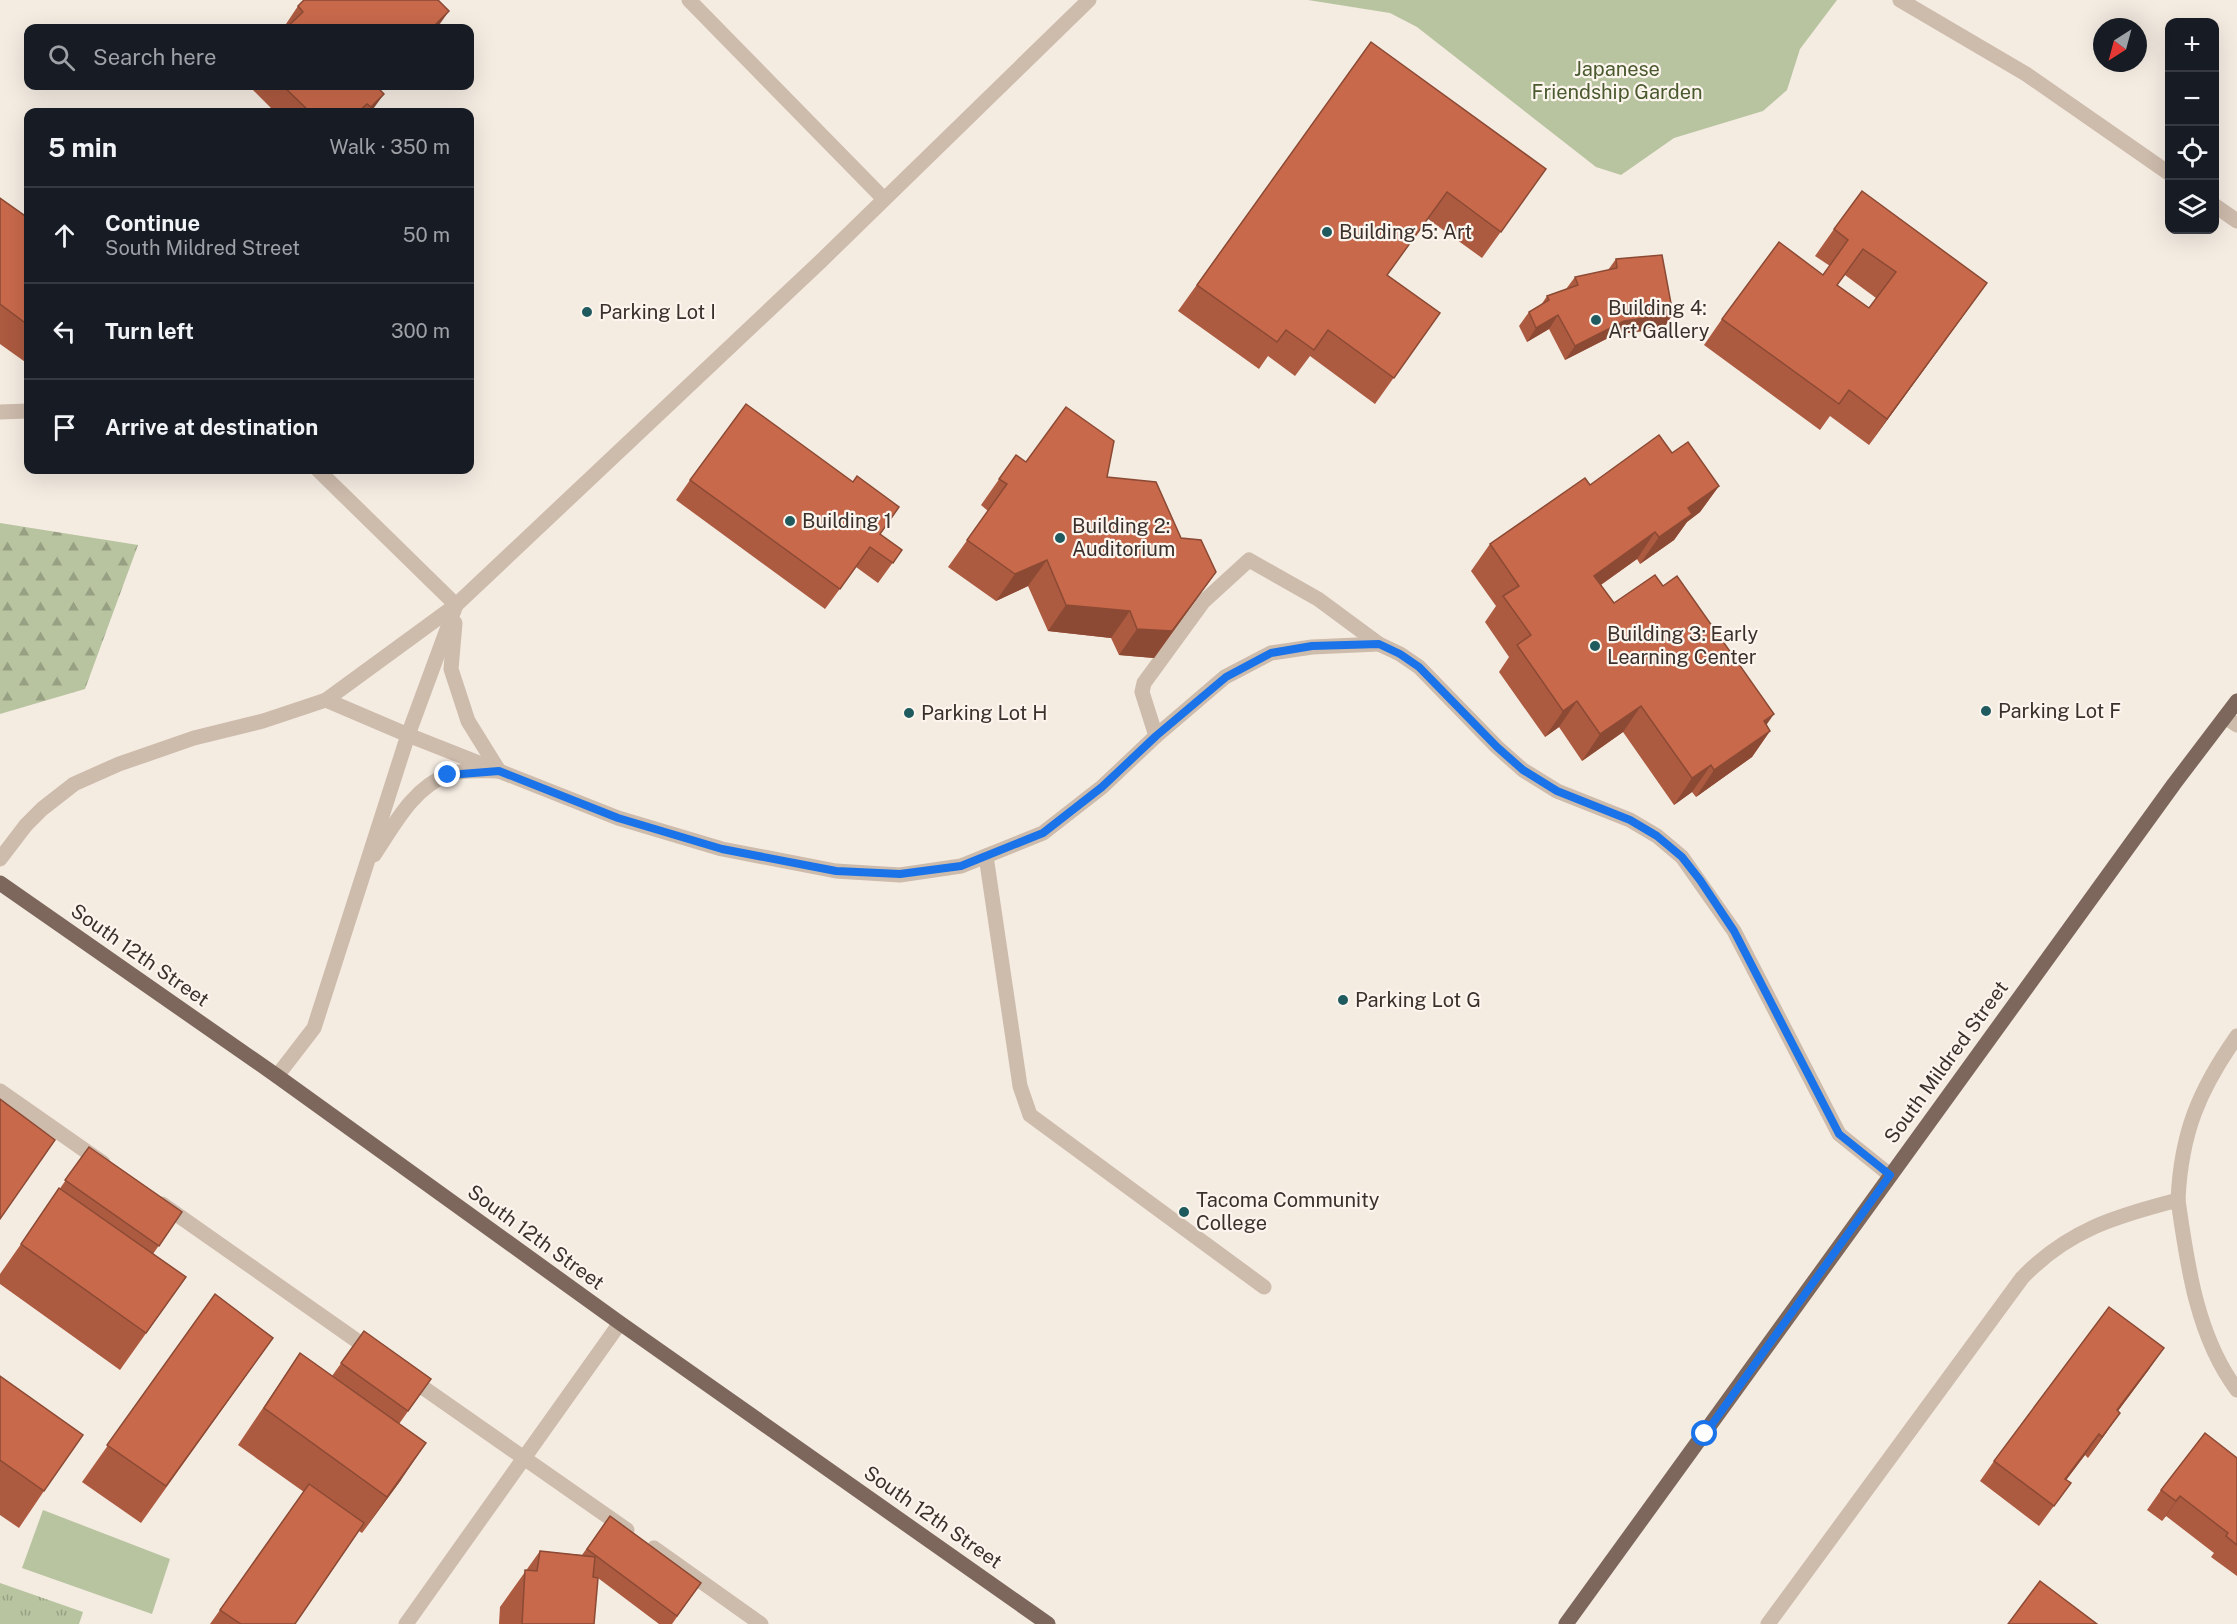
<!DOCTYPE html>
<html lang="en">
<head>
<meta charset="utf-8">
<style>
	body { margin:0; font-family:"Public Sans",sans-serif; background:#242831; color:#f1f3f6 }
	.controls { position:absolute; right:18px; top:18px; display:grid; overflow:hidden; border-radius:12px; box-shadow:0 6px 24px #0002 }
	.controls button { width:54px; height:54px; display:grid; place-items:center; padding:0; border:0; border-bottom:2px solid #363941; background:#171b24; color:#f1f3f6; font:30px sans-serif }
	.compass { position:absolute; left:2093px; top:18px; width:54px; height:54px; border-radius:50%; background:#171b24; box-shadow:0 6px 24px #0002; rotate:216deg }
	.stop { position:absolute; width:18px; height:18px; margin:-14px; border:4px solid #1a73e8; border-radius:50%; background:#fff }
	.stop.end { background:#1a73e8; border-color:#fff; box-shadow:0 2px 6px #0008 }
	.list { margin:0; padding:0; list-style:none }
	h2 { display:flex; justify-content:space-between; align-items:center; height:78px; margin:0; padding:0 24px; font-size:26px }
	h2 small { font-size:20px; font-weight:400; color:#9ea1a6 }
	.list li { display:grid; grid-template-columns:39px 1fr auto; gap:18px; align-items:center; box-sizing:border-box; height:96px; padding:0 24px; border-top:2px solid #363941 }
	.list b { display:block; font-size:22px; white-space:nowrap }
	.list p { margin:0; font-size:20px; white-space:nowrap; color:#9ea1a6 }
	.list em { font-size:20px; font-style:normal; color:#9ea1a6 }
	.icon { flex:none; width:33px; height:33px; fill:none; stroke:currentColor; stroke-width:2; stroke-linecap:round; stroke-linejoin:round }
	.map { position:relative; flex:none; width:2237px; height:1624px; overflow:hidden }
	.search { position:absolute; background:#171b24; box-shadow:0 6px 24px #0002; left:24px; top:24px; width:450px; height:66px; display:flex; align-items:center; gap:15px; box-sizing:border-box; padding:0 21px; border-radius:12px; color:#9ea1a6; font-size:22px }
	.panel { position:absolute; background:#171b24; box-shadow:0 6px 24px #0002; left:24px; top:108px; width:450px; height:366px; border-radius:12px }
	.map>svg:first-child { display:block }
</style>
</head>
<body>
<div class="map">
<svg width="2237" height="1624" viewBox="0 0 2237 1624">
	<defs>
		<pattern id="forest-firs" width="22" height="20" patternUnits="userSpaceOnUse" patternTransform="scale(1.5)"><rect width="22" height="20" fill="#b8c4a0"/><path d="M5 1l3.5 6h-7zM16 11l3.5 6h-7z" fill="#97a083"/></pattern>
		<pattern id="park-tufts" width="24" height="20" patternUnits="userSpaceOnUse" patternTransform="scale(1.5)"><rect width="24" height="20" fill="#b8c4a0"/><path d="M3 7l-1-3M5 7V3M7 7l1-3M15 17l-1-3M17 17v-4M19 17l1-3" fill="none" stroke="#97a083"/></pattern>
	</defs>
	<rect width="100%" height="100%" fill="#f4ebe1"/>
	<g fill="#b8c4a0">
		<path d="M1308,0H1837L1800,49L1787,90L1763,111L1674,138L1621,175L1596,167L1417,27L1390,13Z"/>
		<path d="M43,1510L170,1559L152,1614L22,1568Z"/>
	</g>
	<path fill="url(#forest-firs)" d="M0,523L138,545L85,689L0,714Z"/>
	<path fill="url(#park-tufts)" d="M0,1583L83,1612L79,1624H0Z"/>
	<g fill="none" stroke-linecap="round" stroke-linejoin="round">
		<g stroke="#cdbbac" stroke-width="15">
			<path d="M689,0L884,199"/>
			<path d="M1900,0L2026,74L2170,174"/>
			<path d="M2214,205L2237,221"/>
			<path d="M0,412L28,411"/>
			<path d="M318,470L456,605"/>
			<path d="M326,700L408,735L618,818L722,849L836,871L900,875L961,866L1043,833L1102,787L1156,736L1225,677L1271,653L1312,647L1379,644"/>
			<path d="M2225,717L2237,725"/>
			<path d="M1156,736L1142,692L1144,683L1203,602L1249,560L1318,599L1379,644L1400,654L1419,667L1497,747L1523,770L1557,791L1630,820L1657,836L1682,857L1734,931L1839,1134L1890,1175"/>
			<path d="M374,855C393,827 413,787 448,775C463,769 483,771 499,771L468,721L451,669L455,623"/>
			<path d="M986,856L1020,1086L1030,1115L1264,1287"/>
			<path d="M0,859L26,825L42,809L74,784L119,764L194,738L263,721L326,700L456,605L821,261L1089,0"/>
			<path d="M277,1076L314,1028L408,735L456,605"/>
			<path d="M0,1091L103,1163"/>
			<path d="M2178,1200C2181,1133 2199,1090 2237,1036"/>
			<path d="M162,1204L373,1352"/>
			<path d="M408,1377L627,1530"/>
			<path d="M654,1548L761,1624"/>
			<path d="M406,1624L620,1323"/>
			<path d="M1768,1624L2022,1278C2068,1230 2116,1216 2178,1200C2187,1264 2197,1337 2237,1390"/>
		</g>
		<g stroke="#7d675c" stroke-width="15">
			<path d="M0,883L277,1076L620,1323L1048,1624"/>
			<path d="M1566,1624L2174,784L2237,701"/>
		</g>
	</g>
	<g fill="#ac5a40" fill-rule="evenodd">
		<path d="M298,6L437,28H286L284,27Z"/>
		<path d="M1371,42L1546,169L1482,258L1428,219L1387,275L1440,313L1375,404L1310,356L1295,376L1268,356L1259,369L1178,311Z"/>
		<path d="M249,86H380L378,87L371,112H275Z"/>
		<path d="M0,198L28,218V364L0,344Z"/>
		<path d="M1834,229L1987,283L1869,445L1830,416L1820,430L1704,345L1722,319L1823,275L1830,266L1815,256ZM1845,275L1876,298L1869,308L1837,285Z"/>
		<path d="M1616,259L1664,328L1614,335L1565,360L1549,329L1527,342L1519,326L1529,312L1541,305L1547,296L1566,289L1575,277L1608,270Z"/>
		<path d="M1672,453L1719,486L1700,512L1687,522L1674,540L1640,564L1637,559L1601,585L1614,603L1766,725L1770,731L1752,757L1696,797L1692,792L1674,805L1623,732L1582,761L1559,727L1545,737L1499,672L1509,657L1485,622L1496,606L1471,571L1490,544L1590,485Z"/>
		<path d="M1016,455L1026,462L1107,477L1181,538L1216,572L1154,658L1119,655L1111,638L1048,631L1028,586L996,601L948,567L988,511L981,505Z"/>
		<path d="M690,480L853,482L880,534L902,550L878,583L856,567L825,609L676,500Z"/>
		<path d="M89,1147L182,1212L153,1254L186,1277L120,1370L0,1284V1274Z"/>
		<path d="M215,1294L273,1338L141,1523L82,1482Z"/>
		<path d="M364,1331L431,1379L399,1424L401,1480L362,1533L359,1531L295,1624H210L304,1492L238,1445L300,1353L332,1376Z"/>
		<path d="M2150,1368L2118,1411L2106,1433L2088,1458L2085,1455L2066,1480L2071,1483L2039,1526L1980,1481L1994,1461Z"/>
		<path d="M0,1376L44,1491L19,1528L0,1515Z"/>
		<path d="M2237,1458V1576L2211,1557L2214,1553L2166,1516L2162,1521L2147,1510L2161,1490Z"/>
		<path d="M610,1516L701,1583L672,1624H659L598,1578L594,1624H499L500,1607L540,1551L582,1555Z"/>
	</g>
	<g fill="#8c4a34">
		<path d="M449,11L437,28H432Z"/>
		<path d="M384,94L371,112H367L371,107Z"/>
		<path d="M1987,283L1968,309L1869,445L1887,419Z"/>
		<path d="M1673,314L1664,328L1614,335L1565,360L1575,346L1624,321Z"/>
		<path d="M1558,315L1549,329L1527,342L1536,328Z"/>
		<path d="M1719,486L1700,512L1687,522L1674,540L1640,564L1659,537L1688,508Z"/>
		<path d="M1655,532L1637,559L1576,602L1594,576Z"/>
		<path d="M1047,560L1028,586L996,601L1015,574Z"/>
		<path d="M1216,572L1154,658L1119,655L1137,629Z"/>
		<path d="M1066,605L1130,611L1111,638L1048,631Z"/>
		<path d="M1577,701L1559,727L1545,737L1563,711Z"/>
		<path d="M1641,706L1623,732L1582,761L1600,734Z"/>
		<path d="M1774,714L1756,740L1764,721Z"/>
		<path d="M1770,731L1752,757L1696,797L1714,770Z"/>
		<path d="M1711,765L1692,792L1674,805L1692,778Z"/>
		<path d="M2164,1348L2150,1368L2103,1431L2117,1410Z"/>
		<path d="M2120,1413L2106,1433L2088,1458L2102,1437Z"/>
		<path d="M2099,1434L2085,1455L2051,1500L2065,1479Z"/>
		<path d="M426,1443L401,1480L362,1533L387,1497Z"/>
		<path d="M2180,1496L2166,1516L2162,1521L2176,1501Z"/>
	</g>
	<g fill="#c8694b" stroke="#8c4a34" stroke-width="1.5" fill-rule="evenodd">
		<path d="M304,0H438L449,11L432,28H286L303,12L298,6Z"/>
		<path d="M1371,42L1546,169L1501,232L1447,192L1387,275L1440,313L1394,378L1328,330L1314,350L1286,330L1277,342L1197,285Z"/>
		<path d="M283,86H376L384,94L371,107L367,104L358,112H310Z"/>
		<path d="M1862,191L1987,283L1887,419L1849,390L1839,404L1722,319L1779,242L1823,275L1848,240L1834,229ZM1863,249L1896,272L1869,308L1837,285Z"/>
		<path d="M0,198L28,218V325L0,304Z"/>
		<path d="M1662,255L1673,314L1624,321L1575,346L1558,315L1536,328L1529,312L1549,300L1547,296L1578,285L1575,277L1617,268L1616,259Z"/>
		<path d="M746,404L853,482L857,476L899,507L880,534L902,550L893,563L870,547L840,589L690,480Z"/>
		<path d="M1066,407L1114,441L1107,477L1156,482L1181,538L1201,540L1216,572L1172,631L1137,629L1130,611L1066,605L1047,560L1015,574L967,540L1007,484L999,479L1016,455L1026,462Z"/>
		<path d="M1659,435L1672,453L1688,442L1719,486L1688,508L1692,514L1659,537L1655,532L1594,576L1614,603L1655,575L1663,586L1677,576L1774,714L1764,721L1770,731L1714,770L1711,765L1692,778L1641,706L1600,734L1577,701L1563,711L1517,645L1531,635L1503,596L1519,586L1490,544L1585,478L1590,485Z"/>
		<path d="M0,1099L55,1140L0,1219Z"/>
		<path d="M89,1147L182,1212L159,1246L65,1180Z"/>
		<path d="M59,1188L186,1277L146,1333L21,1244Z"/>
		<path d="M215,1294L273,1338L166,1486L107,1445Z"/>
		<path d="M2109,1307L2164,1348L2117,1410L2120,1413L2102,1437L2099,1434L2065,1479L2071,1483L2054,1506L1994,1461Z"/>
		<path d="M364,1331L431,1379L408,1411L341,1363Z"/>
		<path d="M300,1353L426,1443L387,1497L264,1408Z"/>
		<path d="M0,1376L83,1435L44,1491L0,1460Z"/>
		<path d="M2205,1433L2237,1458V1545L2226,1536L2228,1533L2180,1496L2176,1501L2161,1490Z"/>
		<path d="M309,1484L364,1523L295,1624H241L220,1610Z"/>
		<path d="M610,1516L701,1583L677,1616L587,1549Z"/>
		<path d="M540,1551L595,1557L593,1577L598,1578L594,1624H522L525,1570L537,1571Z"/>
		<path d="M2040,1581L2097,1624H2008Z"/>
	</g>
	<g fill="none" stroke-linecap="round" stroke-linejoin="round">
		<path stroke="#1a73e8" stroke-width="8" d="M448,775L499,771L618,818L722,849L836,871L900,874L961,866L1043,833L1102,787L1156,736L1226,677L1271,653L1312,646L1379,644L1400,654L1419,667L1497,747L1523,770L1557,791L1630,820L1657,836L1682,857L1700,880L1734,931L1839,1134L1890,1175L1705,1434"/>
	</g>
	<g fill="#1f5a5e" stroke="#fbf5ee" stroke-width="2">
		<circle cx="1327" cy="232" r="6"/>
		<circle cx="587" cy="312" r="6"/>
		<circle cx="1596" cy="320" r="6"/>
		<circle cx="790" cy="521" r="6"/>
		<circle cx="1060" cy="538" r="6"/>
		<circle cx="1595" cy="646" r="6"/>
		<circle cx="1986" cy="711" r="6"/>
		<circle cx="909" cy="713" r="6"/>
		<circle cx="1343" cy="1000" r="6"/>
		<circle cx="1184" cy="1212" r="6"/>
	</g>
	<g text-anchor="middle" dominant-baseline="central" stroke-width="4.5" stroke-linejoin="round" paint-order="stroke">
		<g font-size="20" fill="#4a5a2e" stroke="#fbf5ee">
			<text x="1617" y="69">Japanese<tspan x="1617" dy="23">Friendship Garden</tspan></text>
		</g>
		<g font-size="20" fill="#3b302b" stroke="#fbf5ee" text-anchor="start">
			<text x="1339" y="232">Building 5: Art</text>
			<text x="1608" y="308">Building 4:<tspan x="1608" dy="23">Art Gallery</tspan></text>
			<text x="599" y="312">Parking Lot I</text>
			<text x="802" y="521">Building 1</text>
			<text x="1072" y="526">Building 2:<tspan x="1072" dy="23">Auditorium</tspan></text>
			<text x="1607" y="634">Building 3: Early<tspan x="1607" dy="23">Learning Center</tspan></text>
			<text x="1998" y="711">Parking Lot F</text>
			<text x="921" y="713">Parking Lot H</text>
			<text x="1355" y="1000">Parking Lot G</text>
			<text x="1196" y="1200">Tacoma Community<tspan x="1196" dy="23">College</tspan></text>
		</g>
		<g font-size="20" fill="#3b302b" stroke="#fbf5ee">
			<text transform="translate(140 955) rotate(35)">South 12th Street</text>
			<text transform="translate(1946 1062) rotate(-54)">South Mildred Street</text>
			<text transform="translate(536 1237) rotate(36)">South 12th Street</text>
			<text transform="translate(933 1517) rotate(35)">South 12th Street</text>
		</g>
	</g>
</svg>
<div class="controls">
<button>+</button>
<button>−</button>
<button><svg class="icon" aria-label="locate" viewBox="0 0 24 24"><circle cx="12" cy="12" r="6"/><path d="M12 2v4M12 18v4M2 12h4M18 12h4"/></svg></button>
<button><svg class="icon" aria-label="layers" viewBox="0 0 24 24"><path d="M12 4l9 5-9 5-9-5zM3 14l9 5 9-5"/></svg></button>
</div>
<svg class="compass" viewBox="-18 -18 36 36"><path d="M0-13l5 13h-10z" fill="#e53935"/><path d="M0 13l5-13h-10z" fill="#9ea1a6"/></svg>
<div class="stop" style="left:1705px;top:1434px"></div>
<div class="stop end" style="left:448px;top:775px"></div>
<div class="search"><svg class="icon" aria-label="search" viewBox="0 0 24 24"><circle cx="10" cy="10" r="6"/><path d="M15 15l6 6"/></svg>Search here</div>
<section class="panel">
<h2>5 min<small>Walk · 350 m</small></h2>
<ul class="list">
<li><svg class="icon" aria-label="ahead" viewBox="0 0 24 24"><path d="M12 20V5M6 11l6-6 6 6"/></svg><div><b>Continue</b><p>South Mildred Street</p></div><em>50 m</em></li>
<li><svg class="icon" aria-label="left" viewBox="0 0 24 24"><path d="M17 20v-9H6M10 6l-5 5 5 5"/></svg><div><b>Turn left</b></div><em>300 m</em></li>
<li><svg class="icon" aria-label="arrive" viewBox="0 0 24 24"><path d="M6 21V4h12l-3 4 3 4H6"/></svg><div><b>Arrive at destination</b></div></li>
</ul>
</section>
</div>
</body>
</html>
